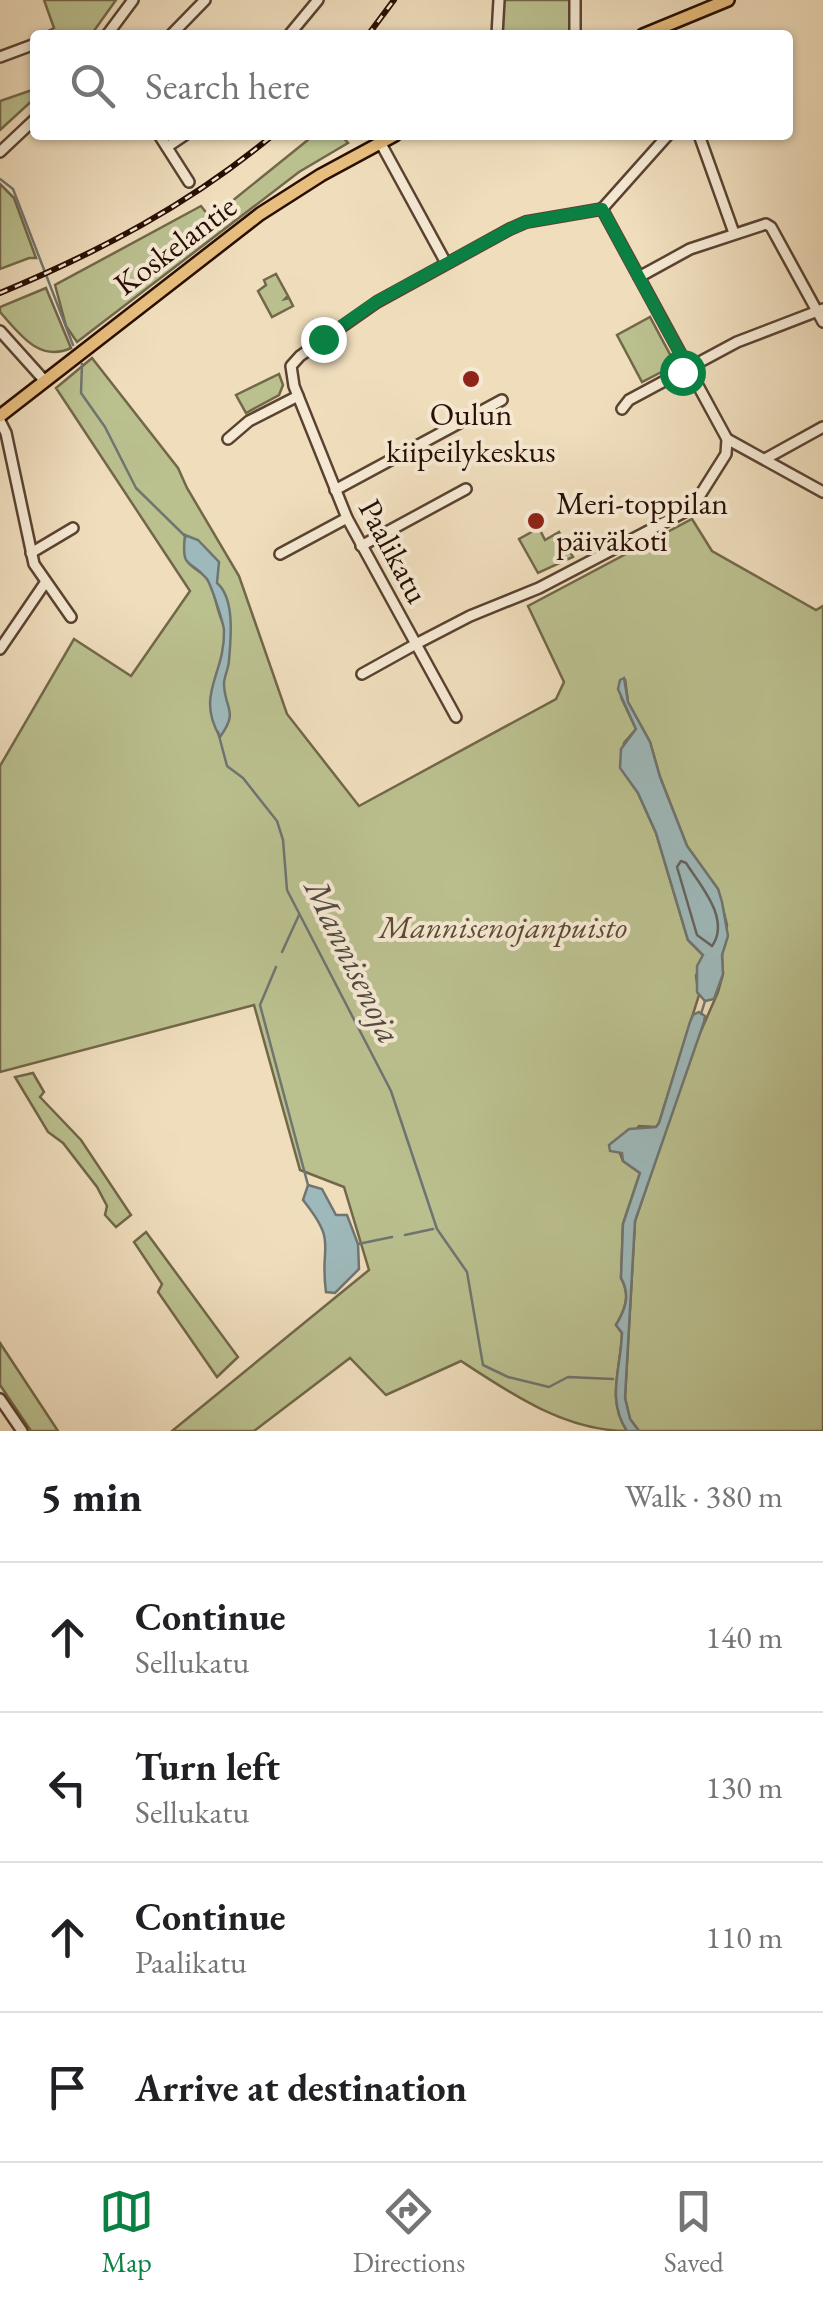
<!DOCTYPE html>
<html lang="en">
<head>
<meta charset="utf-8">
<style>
	body { margin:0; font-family:"EB Garamond",serif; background:#f2f2f2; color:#202124 }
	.stop { position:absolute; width:30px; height:30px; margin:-22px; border:8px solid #0b8043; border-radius:50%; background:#fff }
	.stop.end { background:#0b8043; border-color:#fff; box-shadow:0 2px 10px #0008 }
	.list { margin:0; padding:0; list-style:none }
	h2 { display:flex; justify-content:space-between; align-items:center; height:130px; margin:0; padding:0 40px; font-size:42px }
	h2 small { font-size:32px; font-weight:400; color:#757577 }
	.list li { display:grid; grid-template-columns:65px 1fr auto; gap:30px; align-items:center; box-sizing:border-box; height:150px; padding:0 40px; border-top:2px solid #e0e0e0 }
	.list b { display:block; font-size:38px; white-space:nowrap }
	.list p { margin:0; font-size:32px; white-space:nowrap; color:#757577 }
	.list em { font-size:32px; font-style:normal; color:#757577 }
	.icon { flex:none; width:55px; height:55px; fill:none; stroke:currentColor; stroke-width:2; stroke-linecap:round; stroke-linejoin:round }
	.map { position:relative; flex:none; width:823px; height:1431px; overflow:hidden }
	.search { position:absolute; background:#fff; box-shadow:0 2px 8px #0004; left:30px; right:30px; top:30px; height:110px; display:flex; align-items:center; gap:25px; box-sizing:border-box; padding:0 35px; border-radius:10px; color:#757577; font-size:38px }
	.sheet { height:730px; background:#fff }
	nav { display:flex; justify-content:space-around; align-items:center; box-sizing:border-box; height:140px; border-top:2px solid #e0e0e0; background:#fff; font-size:28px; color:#757577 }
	nav a { display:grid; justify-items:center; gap:5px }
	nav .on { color:#0b8043 }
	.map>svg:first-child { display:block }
</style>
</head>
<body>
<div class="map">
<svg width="823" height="1431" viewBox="0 0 823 1431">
	<rect width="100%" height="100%" fill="#efddbc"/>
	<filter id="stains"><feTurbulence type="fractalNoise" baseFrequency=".002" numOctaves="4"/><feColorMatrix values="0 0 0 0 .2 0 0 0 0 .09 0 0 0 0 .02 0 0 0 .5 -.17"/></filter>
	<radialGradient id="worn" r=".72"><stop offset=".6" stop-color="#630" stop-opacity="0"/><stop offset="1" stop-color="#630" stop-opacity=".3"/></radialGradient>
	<g fill="#bbc08f" stroke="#726749" stroke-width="2.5" fill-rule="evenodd">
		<path d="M44,0H116L91,35H51L48,31L54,28Z"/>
		<path d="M503,0H572L571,35H501Z"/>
		<path d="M35,89V98L0,130V101Z"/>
		<path d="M314,135H341L348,143L299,172L77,342L66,326L55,285L201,206L209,216L216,214Z"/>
		<path d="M0,184L14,198L36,258H29L0,269Z"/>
		<path d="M276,274L288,296L285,299L289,298L293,306L272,317L258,291L266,285L264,280Z"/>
		<path d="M46,288L71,348C39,363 19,333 0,312V307Z"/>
		<path d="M650,317L673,360L671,367L642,382L617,335Z"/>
		<path d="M92,358L178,468L187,488L239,576L287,714L359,806L556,699L564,682L528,606L692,519L712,551L816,610L823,606V1431H639L630,1419L625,1398L635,1221L693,1049L718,992L723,974L722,956L727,925L718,889L687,846L660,777L650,742L628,702L625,679L621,697L636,729L624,743V772L638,793L656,833L688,940L704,956L696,976L699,995L659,1123L656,1127L639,1126L619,1151L623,1161L640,1173L623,1224L621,1278C631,1295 625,1310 616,1325L622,1333C621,1369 606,1399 627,1431C566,1431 511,1394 461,1361L386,1395L350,1358L254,1431H172L369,1270L344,1187L300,1170L254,1005L0,1072V766L74,639L131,676L190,591L56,388ZM186,537L227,607L226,629C218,616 217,604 213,590C204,562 179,576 186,537Z"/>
		<path d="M279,374L283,385L279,395L246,413L236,395Z"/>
		<path d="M539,528L545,540L559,532L573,557L538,573L519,539Z"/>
		<path d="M33,1073L44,1092L40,1097L81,1140L131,1215L116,1227L105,1215L107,1206L97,1187L63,1143L48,1132L15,1077Z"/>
		<path d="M146,1232L238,1357L217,1377L158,1292L162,1284L134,1242Z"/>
		<path d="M0,1343L58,1431H31L0,1385Z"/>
	</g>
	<g fill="#9eb9bb" stroke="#6f7571" stroke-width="2.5">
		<path d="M185,535L198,540L219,562L217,583C235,598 231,638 229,660C229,668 224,676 224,684C225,711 239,710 220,737C195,694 225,675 224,631C224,624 211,585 207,579C190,558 181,571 185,535Z"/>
		<path d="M624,678L628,702L650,742L660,777L687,846L718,889L722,902L728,936L722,955L723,974L714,999L705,1001L697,992V966L703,955L688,940L656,833L638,793L620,768L621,749L636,729L618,689L620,680Z"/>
		<path d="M699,1012L705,1016L704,1022L635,1221L625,1398L630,1419L639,1431H627C606,1399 621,1369 622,1333L616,1325C625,1310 631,1295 621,1278L623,1224L640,1173L623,1161L622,1153L610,1151L609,1145L629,1129L656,1127L659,1123L690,1022L693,1015Z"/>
		<path d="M308,1185L322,1189L336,1215H347L358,1244L359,1269L335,1293L326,1292C319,1243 339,1245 303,1200Z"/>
	</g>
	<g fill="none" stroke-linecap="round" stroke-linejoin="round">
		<path stroke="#64645f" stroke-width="2.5" d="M681,861L686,863C700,885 731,919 712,946L697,935L677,867Z"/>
		<g stroke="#6f7571" stroke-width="2.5">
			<path d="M0,179L13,189L73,345"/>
			<path d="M82,364L81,393L105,427L136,488L186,537"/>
			<path d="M218,732L227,766L243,778L277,821L283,840L287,890L391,1091L437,1229L467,1272L483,1365L508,1377L549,1387L568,1377L613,1379"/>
			<path d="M282,952L299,915"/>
			<path d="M276,967L260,1005L308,1185"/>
			<path d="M701,1014L705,1001"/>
			<path d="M405,1235L433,1229"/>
			<path d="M358,1244L392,1237"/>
		</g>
		<defs>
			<g id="minor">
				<path d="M107,35L133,0"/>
				<path d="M171,35L205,0"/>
				<path d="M289,35L318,0"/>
				<path d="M497,35L499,0"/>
				<path d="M575,35V0"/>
				<path d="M0,57L35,44"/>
				<path d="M159,135L189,182"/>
				<path d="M699,135L734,233"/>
				<path d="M380,142L446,263"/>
				<path d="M167,147L185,135"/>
				<path d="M0,152L35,119"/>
				<path d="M602,209L727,439L726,454L692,508L539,588L470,616L416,644L347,518L294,386L291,366L300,356L377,302L510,229L526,222Z"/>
				<path d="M602,209L668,135"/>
				<path d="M639,277L690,249L766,224L771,227L823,322"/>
				<path d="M0,331L44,380"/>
				<path d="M622,409L629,400L737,342L823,309"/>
				<path d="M0,421L6,433L34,564L71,617"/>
				<path d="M228,439L249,421L298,396"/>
				<path d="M727,439L823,492"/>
				<path d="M765,459L823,427"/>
				<path d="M335,490L502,400"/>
				<path d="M361,546L466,489"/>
				<path d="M31,553L73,528"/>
				<path d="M280,554L347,518"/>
				<path d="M0,649L45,583"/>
				<path d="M362,674L416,644L456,717"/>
				<path d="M0,1399L22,1431"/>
			</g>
			<g id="major">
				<path d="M643,35L728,0"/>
				<path d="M0,416L260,214L321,175L395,135"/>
			</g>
		</defs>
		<use href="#minor" stroke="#5a4231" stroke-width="14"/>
		<use href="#major" stroke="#290e03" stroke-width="16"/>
		<use href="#minor" stroke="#f5e9d3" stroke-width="9"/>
		<use href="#major" stroke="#e8be7e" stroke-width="11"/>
		<defs>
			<g id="rail">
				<path d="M368,35L394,0"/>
				<path d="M0,293C99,252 190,204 273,135"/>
			</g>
		</defs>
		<use href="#rail" stroke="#290e03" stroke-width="6"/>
		<use href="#rail" stroke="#f5e9d3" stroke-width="2.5" stroke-dasharray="8" stroke-linecap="butt"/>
	</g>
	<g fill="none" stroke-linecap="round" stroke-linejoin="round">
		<path stroke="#0b8043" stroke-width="12" d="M323,339L376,302L510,229L526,222L602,209L688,368L682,372"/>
	</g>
	<g fill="#8f2418" stroke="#f5e9d3" stroke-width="4">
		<circle cx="471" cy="379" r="10"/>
		<circle cx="536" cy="521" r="10"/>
	</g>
	<g text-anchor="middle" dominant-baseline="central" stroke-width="8" stroke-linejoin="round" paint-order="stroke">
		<g font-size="32" fill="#290e03" stroke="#f5e9d3">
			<text transform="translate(175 245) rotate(-37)">Koskelantie</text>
			<text transform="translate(394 551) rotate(62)">Paalikatu</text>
		</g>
		<g font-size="32" fill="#290e03" stroke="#f5e9d3">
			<text x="471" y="414">Oulun<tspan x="471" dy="37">kiipeilykeskus</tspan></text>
			<text x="556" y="503" text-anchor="start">Meri-toppilan<tspan x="556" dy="37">päiväkoti</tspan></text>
		</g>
		<g font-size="32" font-style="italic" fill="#5c4c34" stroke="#f5e9d3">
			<text x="503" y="927">Mannisenojanpuisto</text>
		</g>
		<g font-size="35" font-style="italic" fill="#524a43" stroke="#f5e9d3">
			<text transform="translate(354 961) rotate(64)">Mannisenoja</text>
		</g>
	</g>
	<rect width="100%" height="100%" filter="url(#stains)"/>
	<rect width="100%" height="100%" fill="url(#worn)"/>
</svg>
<div class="stop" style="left:682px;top:372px"></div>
<div class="stop end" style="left:323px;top:339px"></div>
<div class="search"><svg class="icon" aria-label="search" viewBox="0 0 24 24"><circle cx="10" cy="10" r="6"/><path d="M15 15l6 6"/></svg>Search here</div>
</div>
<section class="sheet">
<h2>5 min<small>Walk · 380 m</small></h2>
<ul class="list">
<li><svg class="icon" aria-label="ahead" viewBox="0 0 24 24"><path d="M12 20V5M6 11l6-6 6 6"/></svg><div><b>Continue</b><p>Sellukatu</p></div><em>140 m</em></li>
<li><svg class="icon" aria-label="left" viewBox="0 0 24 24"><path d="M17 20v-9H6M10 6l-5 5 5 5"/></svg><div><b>Turn left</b><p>Sellukatu</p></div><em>130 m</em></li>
<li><svg class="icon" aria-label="ahead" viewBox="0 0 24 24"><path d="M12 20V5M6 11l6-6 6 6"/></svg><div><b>Continue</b><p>Paalikatu</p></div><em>110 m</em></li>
<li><svg class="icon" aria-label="arrive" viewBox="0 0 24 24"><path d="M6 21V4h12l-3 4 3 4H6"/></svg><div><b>Arrive at destination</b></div></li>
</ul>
</section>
<nav>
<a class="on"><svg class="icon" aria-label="map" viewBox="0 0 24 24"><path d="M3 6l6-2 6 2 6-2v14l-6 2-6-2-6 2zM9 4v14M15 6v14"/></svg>Map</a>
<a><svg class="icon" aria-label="directions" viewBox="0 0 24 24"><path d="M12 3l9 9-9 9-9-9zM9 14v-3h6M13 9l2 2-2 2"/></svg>Directions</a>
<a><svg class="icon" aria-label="saved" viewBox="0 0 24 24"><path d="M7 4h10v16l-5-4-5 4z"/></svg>Saved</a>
</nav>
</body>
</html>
